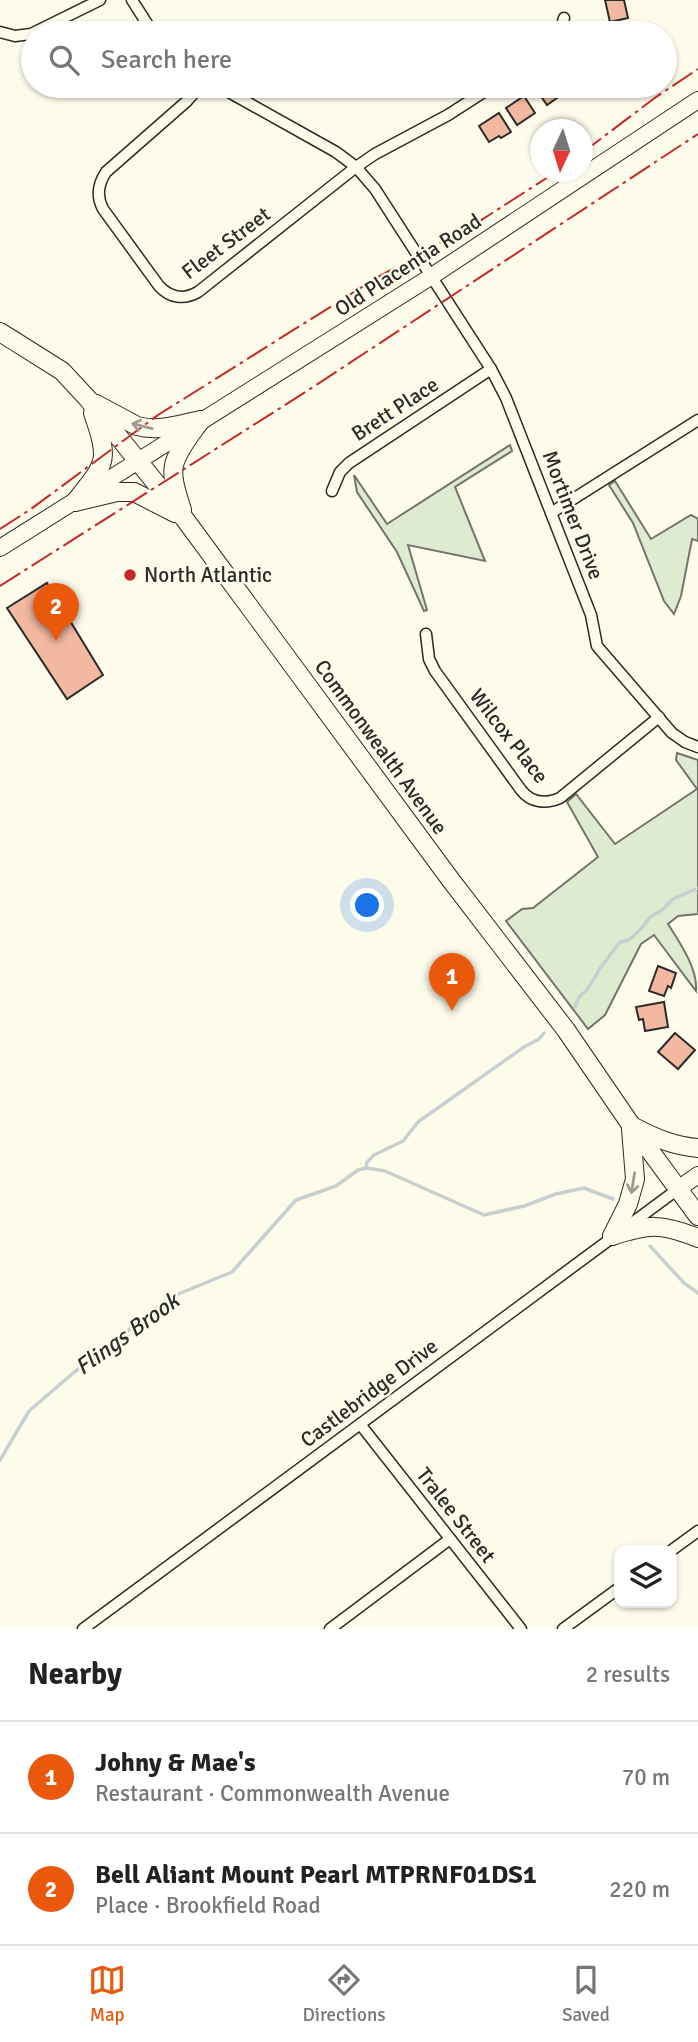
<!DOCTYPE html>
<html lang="en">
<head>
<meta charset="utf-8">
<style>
	body { margin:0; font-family:Signika,sans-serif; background:#f6f6f6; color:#222 }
	.controls { position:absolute; right:21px; bottom:21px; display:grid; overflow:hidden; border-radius:14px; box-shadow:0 2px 5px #0004 }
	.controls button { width:63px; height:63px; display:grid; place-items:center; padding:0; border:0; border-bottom:2px solid #e0e0e0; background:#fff; color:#222; font:35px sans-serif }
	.compass { position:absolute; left:530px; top:119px; width:63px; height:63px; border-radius:50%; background:#fff; box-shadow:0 2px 5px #0004; rotate:184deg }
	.you { position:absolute; left:368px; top:906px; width:24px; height:24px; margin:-18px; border:5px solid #fff; border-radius:50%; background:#1a73e8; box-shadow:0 0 0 10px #1a73e833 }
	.badge { display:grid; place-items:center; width:46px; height:46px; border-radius:50%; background:#ea580c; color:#fff; font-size:23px; font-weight:700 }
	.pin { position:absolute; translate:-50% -58px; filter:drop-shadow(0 2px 4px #0008) }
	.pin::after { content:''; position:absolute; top:37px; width:24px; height:21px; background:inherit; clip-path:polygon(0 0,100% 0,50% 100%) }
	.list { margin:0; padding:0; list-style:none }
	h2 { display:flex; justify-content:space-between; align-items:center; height:91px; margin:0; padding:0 28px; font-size:30px }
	h2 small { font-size:23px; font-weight:400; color:#767676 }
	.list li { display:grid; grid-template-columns:46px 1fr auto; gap:21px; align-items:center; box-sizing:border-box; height:112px; padding:0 28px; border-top:2px solid #e0e0e0 }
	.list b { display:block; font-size:26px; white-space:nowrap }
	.list p { margin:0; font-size:23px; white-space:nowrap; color:#767676 }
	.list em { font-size:23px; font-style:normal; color:#767676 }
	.icon { flex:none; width:38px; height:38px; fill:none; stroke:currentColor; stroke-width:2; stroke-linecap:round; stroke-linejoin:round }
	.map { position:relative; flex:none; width:698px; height:1629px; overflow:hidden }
	.search { position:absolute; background:#fff; box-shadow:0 2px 5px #0004; left:21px; right:21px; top:21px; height:77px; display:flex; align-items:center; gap:18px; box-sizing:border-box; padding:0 24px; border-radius:38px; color:#767676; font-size:26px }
	.sheet { height:315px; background:#fff }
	nav { display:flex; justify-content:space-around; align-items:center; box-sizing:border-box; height:98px; border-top:2px solid #e0e0e0; background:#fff; font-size:19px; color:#767676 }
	nav a { display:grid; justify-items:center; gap:4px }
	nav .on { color:#ea580c }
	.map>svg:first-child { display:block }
</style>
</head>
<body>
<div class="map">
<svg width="698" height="1629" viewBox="0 0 698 1629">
	<rect width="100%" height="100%" fill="#fdfbea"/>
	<g fill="#deebd1" stroke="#74746e" stroke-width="2">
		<path d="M510,445L512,451L455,487L485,561L408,545L427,610L424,611L397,552L357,492L354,475L387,524Z"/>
		<path d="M615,481L651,539L691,515L698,519V541L692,539L681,596L674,614L664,601L633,523L609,485Z"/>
		<path d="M677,753L698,760V914L678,916L668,924C680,943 698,969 696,991L654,935L641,944L605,1015L588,1029L506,921L522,909L533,908L598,857L567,802L576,794L615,844L697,789L676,760Z"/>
	</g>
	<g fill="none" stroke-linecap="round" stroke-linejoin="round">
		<g stroke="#c7d0d0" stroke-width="3.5">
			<path d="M575,1007L579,997L587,990L601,967L620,942L629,940L642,928L649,918L662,910L673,899L698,888"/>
			<path d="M366,1168L367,1162L374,1155L403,1141L418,1122L524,1047L539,1039L544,1033"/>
			<path d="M650,1246L684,1283L698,1293"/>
			<path d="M0,1460L29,1411L72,1374L171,1297L232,1272L296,1200L336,1186L358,1170L366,1168L385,1171L484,1215L524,1206L556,1194L584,1188L613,1199"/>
		</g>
	</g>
	<g fill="#f2b8a0" stroke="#2b2b2b" stroke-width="2">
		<path d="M605,0H624L628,18L610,22Z"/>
		<path d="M541,86H559L564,93L547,105L536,89Z"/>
		<path d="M524,96L535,113L517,125L506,108Z"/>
		<path d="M499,113L511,132L501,138L499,136L489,142L479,126Z"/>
		<path d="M47,583L103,675L67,699L7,608Z"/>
		<path d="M658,966L676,973L671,988L668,986L664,996L649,991Z"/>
		<path d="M664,1002L668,1027L645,1031L643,1019L639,1020L636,1007Z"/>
		<path d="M675,1033L695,1050L678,1069L658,1052Z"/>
	</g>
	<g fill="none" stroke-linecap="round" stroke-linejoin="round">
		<defs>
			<g id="minor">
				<path d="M132,0L153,33"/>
				<path d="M0,32L15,36L31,34L100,0"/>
				<path d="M560,33L564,18"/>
				<path d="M200,86L187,101L106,172C98,184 96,196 103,209L159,286C170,298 184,300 198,292L356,167L375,154L448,115L493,86"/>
				<path d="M218,86L336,152L356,167L375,189L491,369L506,398L591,615L597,646L672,733L685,742L698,747"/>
				<path d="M332,491L340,472L349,463L491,369"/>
				<path d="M551,513L698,420"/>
				<path d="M426,634L429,659L435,671L521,790C531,803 546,804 560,798L659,717"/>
				<path d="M360,1424L521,1629"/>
				<path d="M672,1550L698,1531"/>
				<path d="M83,1629L678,1189"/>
				<path d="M330,1629L450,1539"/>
				<path d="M563,1629L619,1588"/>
			</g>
			<g id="secondary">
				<path d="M0,548L432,276L698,100"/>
				<path d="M678,1189L698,1175"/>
			</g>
			<g id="primary">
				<path d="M0,332L62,371L88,399L184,518L450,879L566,1030L631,1125L698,1216"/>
				<path d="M96,404L137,426C158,432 180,424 201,420"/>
				<path d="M75,502L117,492H134L175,513"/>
				<path d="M75,502C106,463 110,462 93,413"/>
				<path d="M182,510C178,496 171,479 174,465C178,449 192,433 201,420"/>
				<path d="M634,1127C655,1138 674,1146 698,1148"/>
				<path d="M612,1236L628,1204L635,1179L631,1129"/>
				<path d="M612,1236C649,1224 661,1223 698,1238"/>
			</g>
		</defs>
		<use href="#minor" stroke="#2b2b2b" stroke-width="13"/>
		<use href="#secondary" stroke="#2b2b2b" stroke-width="18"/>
		<use href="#primary" stroke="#2b2b2b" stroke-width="20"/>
		<use href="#minor" stroke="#fdfbea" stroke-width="10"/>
		<use href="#secondary" stroke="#fdfbea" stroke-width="16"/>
		<use href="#primary" stroke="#fdfbea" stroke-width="18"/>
		<g stroke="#c62828" stroke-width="2" stroke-dasharray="24 5 3.5 5" stroke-linecap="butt">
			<path d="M582,153L656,97L698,69"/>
			<path d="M0,529L31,509L158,415L378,277L483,219L556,172"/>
			<path d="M0,586L307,391L698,134"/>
		</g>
	</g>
	<defs><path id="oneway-shaft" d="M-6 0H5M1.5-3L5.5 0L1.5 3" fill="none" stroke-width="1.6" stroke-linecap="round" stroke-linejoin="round" transform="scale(1.75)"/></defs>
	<g stroke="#9e9d94">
		<use href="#oneway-shaft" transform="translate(142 426) rotate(-166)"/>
		<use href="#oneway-shaft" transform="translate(633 1183) rotate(99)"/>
	</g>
	<circle fill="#c62828" stroke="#fdfbea" stroke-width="2.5" cx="130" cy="575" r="7"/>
	<g text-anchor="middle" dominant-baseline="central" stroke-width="5" stroke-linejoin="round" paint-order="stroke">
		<g font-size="21" fill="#2b2b2b" stroke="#fdfbea">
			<text transform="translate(226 243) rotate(-37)">Fleet Street</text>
			<text transform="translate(408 265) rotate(-33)">Old Placentia Road</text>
			<text transform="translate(395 409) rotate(-33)">Brett Place</text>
			<text transform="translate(573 515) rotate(69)">Mortimer Drive</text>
			<text transform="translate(509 736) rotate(52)">Wilcox Place</text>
			<text transform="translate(381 747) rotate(54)">Commonwealth Avenue</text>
			<text transform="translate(369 1393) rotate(-37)">Castlebridge Drive</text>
			<text transform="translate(456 1515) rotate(52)">Tralee Street</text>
		</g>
		<g font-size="21" fill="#2b2b2b" stroke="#fdfbea" text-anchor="start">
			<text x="144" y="575">North Atlantic</text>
		</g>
		<g font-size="23" font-style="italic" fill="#2b2b2b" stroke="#fdfbea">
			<text transform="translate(127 1334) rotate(-36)">Flings Brook</text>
		</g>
	</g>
</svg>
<div class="controls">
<button><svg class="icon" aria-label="layers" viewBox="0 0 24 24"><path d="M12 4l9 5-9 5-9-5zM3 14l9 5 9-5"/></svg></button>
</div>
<svg class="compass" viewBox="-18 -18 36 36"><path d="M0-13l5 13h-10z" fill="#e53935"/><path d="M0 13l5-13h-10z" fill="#767676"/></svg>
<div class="you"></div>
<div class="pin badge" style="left:452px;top:1011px">1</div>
<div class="pin badge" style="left:56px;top:641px">2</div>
<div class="search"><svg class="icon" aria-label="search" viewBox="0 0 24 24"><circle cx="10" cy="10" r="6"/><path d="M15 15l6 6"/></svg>Search here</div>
</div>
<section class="sheet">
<h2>Nearby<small>2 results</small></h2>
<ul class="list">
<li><span class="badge">1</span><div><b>Johny &amp; Mae's</b><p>Restaurant · Commonwealth Avenue</p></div><em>70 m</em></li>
<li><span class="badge">2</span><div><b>Bell Aliant Mount Pearl MTPRNF01DS1</b><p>Place · Brookfield Road</p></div><em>220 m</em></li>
</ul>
</section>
<nav>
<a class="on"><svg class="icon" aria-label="map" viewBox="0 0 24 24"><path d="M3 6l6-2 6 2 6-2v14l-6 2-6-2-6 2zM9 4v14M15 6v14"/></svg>Map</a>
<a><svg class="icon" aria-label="directions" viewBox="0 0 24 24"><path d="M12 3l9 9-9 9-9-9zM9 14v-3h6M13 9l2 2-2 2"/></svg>Directions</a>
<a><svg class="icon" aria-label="saved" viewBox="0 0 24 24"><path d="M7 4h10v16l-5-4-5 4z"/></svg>Saved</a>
</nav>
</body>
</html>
